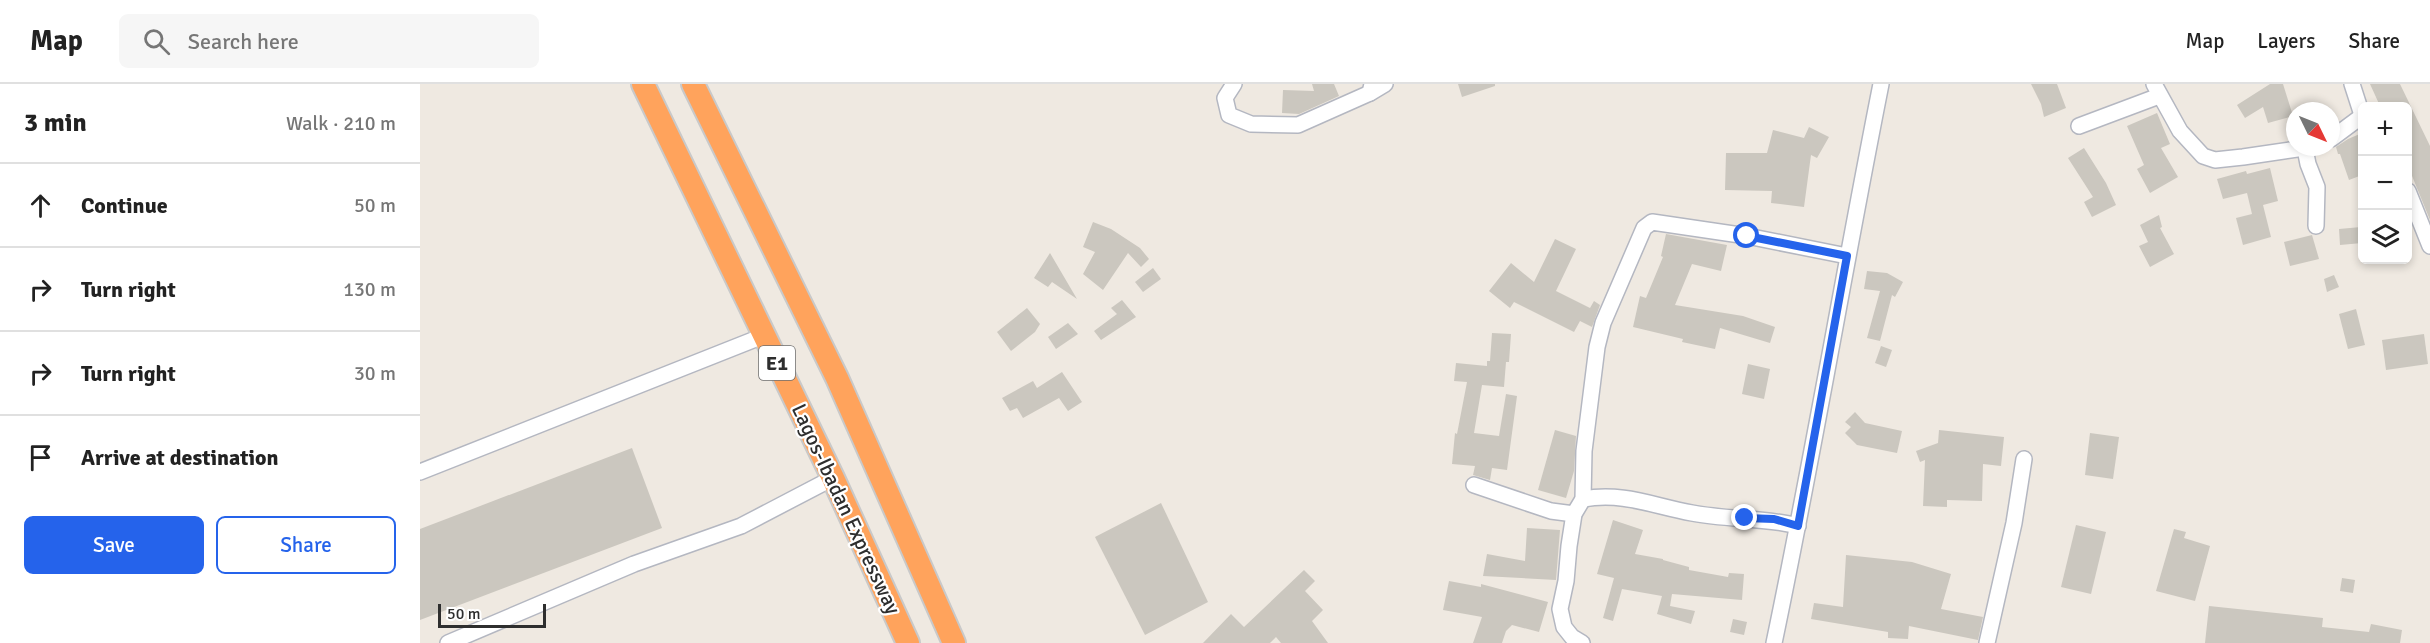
<!DOCTYPE html>
<html lang="en">
<head>
<meta charset="utf-8">
<style>
	body { margin:0; font-family:Signika,sans-serif; background:#f6f6f6; color:#222 }
	.controls { position:absolute; right:18px; top:18px; display:grid; overflow:hidden; border-radius:9px; box-shadow:0 3px 9px #0003 }
	.controls button { width:54px; height:54px; display:grid; place-items:center; padding:0; border:0; border-bottom:2px solid #e0e0e0; background:#fff; color:#222; font:30px sans-serif }
	.compass { position:absolute; left:1866px; top:18px; width:54px; height:54px; border-radius:50%; background:#fff; box-shadow:0 3px 9px #0003; rotate:133deg }
	.scale { position:absolute; left:18px; bottom:15px; width:108px; box-sizing:border-box; padding-left:6px; border:3px solid #2e2e2e; border-top:0; font-size:16px; line-height:21px; white-space:nowrap; color:#2e2e2e; -webkit-text-stroke:4px #fff; paint-order:stroke }
	.stop { position:absolute; width:18px; height:18px; margin:-14px; border:4px solid #2563eb; border-radius:50%; background:#fff }
	.stop.end { background:#2563eb; border-color:#fff; box-shadow:0 2px 6px #0008 }
	.list { margin:0; padding:0; list-style:none }
	h2 { display:flex; justify-content:space-between; align-items:center; height:78px; margin:0; padding:0 24px; font-size:26px }
	h2 small { font-size:20px; font-weight:400; color:#767676 }
	.list li { display:grid; grid-template-columns:39px 1fr auto; gap:18px; align-items:center; box-sizing:border-box; height:84px; padding:0 24px; border-top:2px solid #e0e0e0 }
	.list b { display:block; font-size:22px; white-space:nowrap }
	.list em { font-size:20px; font-style:normal; color:#767676 }
	.actions { display:flex; gap:12px; padding:18px 24px }
	.actions a { flex:1; padding:14px 0; border:2px solid #2563eb; border-radius:9px; text-align:center; font-size:21px; color:#2563eb }
	.actions .main { background:#2563eb; color:#fff }
	.icon { flex:none; width:33px; height:33px; fill:none; stroke:currentColor; stroke-width:2; stroke-linecap:round; stroke-linejoin:round }
	.map { position:relative; flex:none; width:2010px; height:559px; overflow:hidden }
	header { display:flex; align-items:center; gap:36px; box-sizing:border-box; height:84px; padding:0 30px; background:#fff; border-bottom:2px solid #e0e0e0 }
	header strong { font-size:28px }
	nav { display:flex; gap:33px; margin-inline-start:auto; font-size:21px }
	.search { width:420px; height:54px; background:#f6f6f6; display:flex; align-items:center; gap:15px; box-sizing:border-box; padding:0 21px; border-radius:9px; color:#767676; font-size:22px }
	main { display:flex }
	aside { flex:1; background:#fff }
	.map>svg:first-child { display:block }
</style>
</head>
<body>
<header>
<strong>Map</strong>
<div class="search"><svg class="icon" aria-label="search" viewBox="0 0 24 24"><circle cx="10" cy="10" r="6"/><path d="M15 15l6 6"/></svg>Search here</div>
<nav><a>Map</a><a>Layers</a><a>Share</a></nav>
</header>
<main>
<aside>
<h2>3 min<small>Walk · 210 m</small></h2>
<ul class="list">
<li><svg class="icon" aria-label="ahead" viewBox="0 0 24 24"><path d="M12 20V5M6 11l6-6 6 6"/></svg><div><b>Continue</b></div><em>50 m</em></li>
<li><svg class="icon" aria-label="right" viewBox="0 0 24 24"><path d="M7 20v-9h11M14 6l5 5-5 5"/></svg><div><b>Turn right</b></div><em>130 m</em></li>
<li><svg class="icon" aria-label="right" viewBox="0 0 24 24"><path d="M7 20v-9h11M14 6l5 5-5 5"/></svg><div><b>Turn right</b></div><em>30 m</em></li>
<li><svg class="icon" aria-label="arrive" viewBox="0 0 24 24"><path d="M6 21V4h12l-3 4 3 4H6"/></svg><div><b>Arrive at destination</b></div></li>
</ul>
<div class="actions"><a class="main">Save</a><a>Share</a></div>
</aside>
<div class="map">
<svg width="2010" height="559" viewBox="0 0 2010 559">
	<rect width="100%" height="100%" fill="#efe9e1"/>
	<g fill="#cbc7bf">
		<path d="M892,0H914L919,12L879,30L862,29L863,6L894,7Z"/>
		<path d="M1038,0H1075V2L1042,13Z"/>
		<path d="M1611,0H1637L1646,24L1624,33L1621,20Z"/>
		<path d="M1850,0H1863L1873,32L1848,39L1843,23L1825,34L1817,21Z"/>
		<path d="M1950,0H1980L2010,62V136L1988,82V22H1960Z"/>
		<path d="M1737,29L1750,60L1741,64L1758,93L1730,109L1717,85L1724,81L1707,42Z"/>
		<path d="M1389,43L1409,53L1397,74L1391,71L1384,123L1351,119L1352,107L1305,106L1306,69H1347L1353,46L1384,54Z"/>
		<path d="M1942,49V91L1929,96L1920,70H1918L1916,63L1928,55Z"/>
		<path d="M1664,64L1686,99L1696,121L1672,133L1664,118L1673,113L1648,74Z"/>
		<path d="M1850,84L1858,117L1843,121L1851,153L1823,161L1816,134L1832,130L1827,109L1803,115L1797,95L1826,87L1827,90Z"/>
		<path d="M1739,131L1742,143L1740,144L1754,170L1730,183L1719,162L1728,158L1720,141Z"/>
		<path d="M673,138L691,145L720,164L729,175L721,183L708,169L683,206L663,190L675,168L663,163Z"/>
		<path d="M1941,143L1942,159L1920,161L1919,145Z"/>
		<path d="M1246,150L1307,161L1301,187L1272,180L1255,221L1323,232L1355,243L1350,259L1300,244L1295,265L1262,258L1263,255L1213,243L1220,212L1226,214L1243,173L1241,172Z"/>
		<path d="M1892,151L1899,175L1870,182L1864,158Z"/>
		<path d="M1135,155L1156,165L1136,207L1170,224L1174,217L1180,221L1172,243L1160,237L1154,248L1094,218L1090,224L1069,207L1091,179L1114,198Z"/>
		<path d="M630,169L657,215L632,198L628,203L614,194Z"/>
		<path d="M733,184L741,195L723,208L715,198Z"/>
		<path d="M1447,187L1467,189L1483,198L1475,213L1472,211L1460,257L1447,254L1460,207L1444,205Z"/>
		<path d="M1914,191L1919,203L1907,208L1904,195Z"/>
		<path d="M702,216L716,233L681,256L674,247L697,230L691,224Z"/>
		<path d="M607,224L620,240L615,248L591,267L577,248Z"/>
		<path d="M1936,225L1945,261L1928,265L1919,230Z"/>
		<path d="M648,239L658,250L636,265L628,253Z"/>
		<path d="M1072,249L1091,250L1089,278H1086L1084,303L1062,301L1054,349L1079,352L1086,310L1097,312L1087,386L1072,384L1070,396L1053,391L1055,382L1032,380L1035,349L1037,350L1047,298L1034,297L1036,279L1067,282V277H1070Z"/>
		<path d="M2004,250L2008,280L1966,286L1962,256Z"/>
		<path d="M1461,262L1472,266L1466,283L1455,279Z"/>
		<path d="M1328,280L1350,285L1344,315L1322,310Z"/>
		<path d="M642,288L662,318L648,327L639,314L603,334L597,324L590,327L582,314L613,297L617,304Z"/>
		<path d="M1435,328L1445,339L1482,347L1477,369L1437,361L1425,349L1431,343L1425,338Z"/>
		<path d="M1135,346L1156,352L1154,387L1146,414L1118,406Z"/>
		<path d="M1519,346L1584,353L1581,382L1563,380L1562,417L1527,416V423L1503,422L1505,376L1500,378L1496,367L1518,359Z"/>
		<path d="M1670,349L1699,353L1693,395L1665,391Z"/>
		<path d="M212,364L242,444L0,536V445Z"/>
		<path d="M741,419L788,518L725,551L675,453Z"/>
		<path d="M1193,436L1223,446L1215,470L1243,475V476L1269,483V486L1308,493L1309,489L1324,490L1322,516L1252,510L1250,522L1275,527L1271,540L1237,530L1242,512L1202,505L1193,537L1183,534L1194,494L1177,490Z"/>
		<path d="M1656,441L1686,448L1671,510L1641,503Z"/>
		<path d="M1107,444L1140,446L1136,496L1063,492L1067,470L1105,477Z"/>
		<path d="M1754,445L1766,448L1764,454L1790,462L1775,517L1736,507Z"/>
		<path d="M1426,471L1492,478L1531,490L1521,525L1563,533L1558,556L1489,542L1488,555L1468,554V548L1391,535L1394,519L1423,523Z"/>
		<path d="M884,486L895,497L885,507L903,526L892,537L908,559H861L856,553L850,559H783L811,530L824,543Z"/>
		<path d="M1922,494L1935,496L1933,509L1920,507Z"/>
		<path d="M1029,497L1061,503V500L1128,518L1119,548L1092,541L1086,547L1082,559H1053L1062,533L1023,526Z"/>
		<path d="M1789,522L1903,534L1902,543L1949,548L1951,540L1982,546L1980,559H1785Z"/>
		<path d="M1313,535L1327,538L1324,551L1310,548Z"/>
	</g>
	<g fill="none" stroke-linecap="round" stroke-linejoin="round">
		<defs>
			<g id="minor">
				<path d="M814,0L805,14L809,31L831,40L878,41L950,9"/>
				<path d="M952,0L950,9L965,0"/>
				<path d="M1734,0L1760,47L1783,72L1795,76L1823,73L1891,63"/>
				<path d="M1932,0L1942,31"/>
				<path d="M1659,42L1739,12"/>
				<path d="M1911,55L1942,32"/>
				<path d="M1885,65L1888,80L1897,103L1896,142"/>
				<path d="M1988,107L2010,162"/>
				<path d="M0,388L343,252"/>
				<path d="M1054,401L1131,427L1154,430"/>
				<path d="M1163,415C1204,408 1233,422 1272,429C1308,436 1343,433 1378,442"/>
				<path d="M28,559L214,480L321,442L413,394"/>
				<path d="M1162,559L1152,553L1144,543L1140,525L1146,497L1149,462L1154,430L1163,415L1164,367L1177,263L1183,239L1224,144L1232,138L1327,152L1427,172"/>
				<path d="M1354,559C1393,373 1424,186 1461,0"/>
				<path d="M1567,559L1594,439L1604,375"/>
			</g>
			<g id="highway">
				<path d="M223,0L413,394L488,559"/>
				<path d="M273,0L417,294L534,559"/>
			</g>
		</defs>
		<use href="#minor" stroke="#b4b7c1" stroke-width="18"/>
		<use href="#highway" stroke="#c9c9c9" stroke-width="26"/>
		<use href="#minor" stroke="#fff" stroke-width="15"/>
		<use href="#highway" stroke="#ffa35c" stroke-width="22"/>
	</g>
	<g fill="none" stroke-linecap="round" stroke-linejoin="round">
		<path stroke="#2563eb" stroke-width="8" d="M1325,434L1354,435L1378,442L1427,172L1327,152"/>
	</g>
	<g text-anchor="middle" dominant-baseline="central" stroke-width="4.5" stroke-linejoin="round" paint-order="stroke">
		<rect fill="#fff" stroke="#6d6d6d" stroke-width="1.5" x="339" y="262" width="36" height="34" rx="4.5"/>
		<g font-size="20" font-weight="bold" fill="#2e2e2e">
			<text x="357" y="279">E1</text>
		</g>
		<g font-size="21" fill="#2e2e2e" stroke="#fff">
			<text transform="translate(426 425) rotate(65)">Lagos-Ibadan Expressway</text>
		</g>
	</g>
</svg>
<div class="controls">
<button>+</button>
<button>−</button>
<button><svg class="icon" aria-label="layers" viewBox="0 0 24 24"><path d="M12 4l9 5-9 5-9-5zM3 14l9 5 9-5"/></svg></button>
</div>
<svg class="compass" viewBox="-18 -18 36 36"><path d="M0-13l5 13h-10z" fill="#e53935"/><path d="M0 13l5-13h-10z" fill="#767676"/></svg>
<div class="scale">50 m</div>
<div class="stop" style="left:1327px;top:152px"></div>
<div class="stop end" style="left:1325px;top:434px"></div>
</div>
</main>
</body>
</html>
